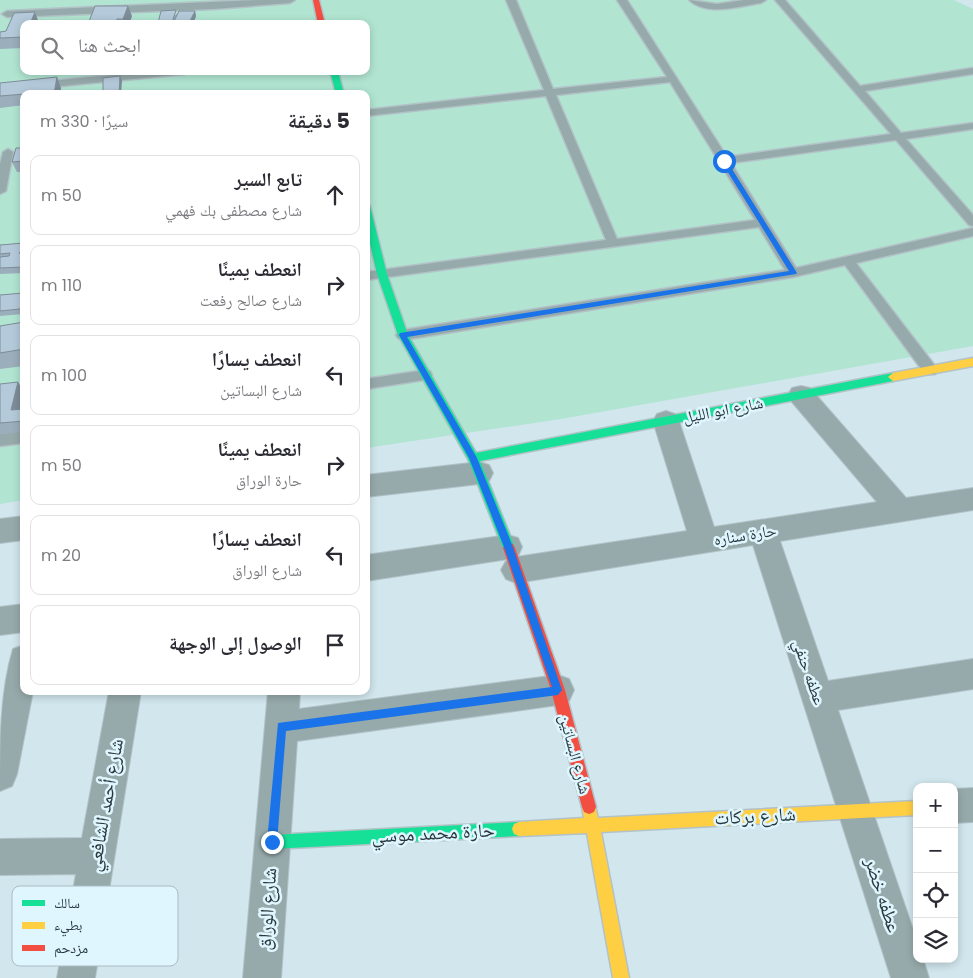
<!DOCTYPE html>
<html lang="ar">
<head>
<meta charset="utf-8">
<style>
	body { margin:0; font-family:Poppins,"Noto Naskh Arabic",sans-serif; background:#f7f7f7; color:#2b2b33; direction:rtl }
	.controls { position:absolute; right:15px; bottom:15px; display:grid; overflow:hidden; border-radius:10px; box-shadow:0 2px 8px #0003 }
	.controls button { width:45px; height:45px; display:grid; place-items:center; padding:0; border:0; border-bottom:1px solid #e1e1e2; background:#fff; color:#2b2b33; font:25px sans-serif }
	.stop { position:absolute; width:15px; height:15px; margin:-11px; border:4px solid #1a73e8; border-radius:50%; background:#fff }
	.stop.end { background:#1a73e8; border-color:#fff; box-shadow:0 1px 5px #0008 }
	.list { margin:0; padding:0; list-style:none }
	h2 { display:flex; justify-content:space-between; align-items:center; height:65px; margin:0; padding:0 20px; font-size:21px }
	h2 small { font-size:16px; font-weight:400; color:#7c7c81 }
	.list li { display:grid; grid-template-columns:32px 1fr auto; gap:15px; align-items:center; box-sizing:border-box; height:80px; margin:0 10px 10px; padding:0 10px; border:1px solid #e1e1e2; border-radius:10px }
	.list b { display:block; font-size:19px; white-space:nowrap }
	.list p { margin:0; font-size:16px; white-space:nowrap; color:#7c7c81 }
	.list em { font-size:16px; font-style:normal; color:#7c7c81 }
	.icon { flex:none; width:28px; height:28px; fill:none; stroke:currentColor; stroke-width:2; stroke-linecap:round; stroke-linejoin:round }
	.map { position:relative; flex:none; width:973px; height:978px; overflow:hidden; direction:ltr }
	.search { position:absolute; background:#fff; box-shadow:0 2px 8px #0003; left:20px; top:20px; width:350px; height:55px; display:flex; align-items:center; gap:12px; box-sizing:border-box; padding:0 18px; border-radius:10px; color:#7c7c81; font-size:19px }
	.panel { position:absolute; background:#fff; box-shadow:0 2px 8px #0003; left:20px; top:90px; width:350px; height:605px; border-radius:10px; direction:rtl }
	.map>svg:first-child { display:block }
</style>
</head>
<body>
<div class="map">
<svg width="973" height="978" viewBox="0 0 973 978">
	<rect width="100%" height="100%" fill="#d1e6ed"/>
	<path fill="#b1e5d2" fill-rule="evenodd" d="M0,0H954L973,9V346L561,419L366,448V94H24V500L0,504ZM24,24H366V71H24Z"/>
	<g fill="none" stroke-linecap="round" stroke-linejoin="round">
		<defs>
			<g id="lane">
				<path d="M256,0H295L290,3L214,9L7,17L2,14L7,11Z"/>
				<path d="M506,0H516L553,89L667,77L617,0H627L727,157L891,134L775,0H785L860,86L973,68V74L865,91L901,133L973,123V129L906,139L973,215V226L969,225L896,140L731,163L796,268L973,228V236L856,263L935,366L937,370L935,374H925L845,265L793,277L403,340L398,338L396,335L398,332L403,330L785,270L759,227L366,280V272L606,240L546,96L366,116V110L544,90ZM670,82L755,220L617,239L556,95Z"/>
				<path d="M689,0L717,4L744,0H766L761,3C740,6 707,17 689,0Z"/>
				<path d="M152,71H190L185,74L0,92V86Z"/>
				<path d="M8,149L13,152L6,191L0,194V164L3,152Z"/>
				<path d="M425,370L430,371L432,375L430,379L366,389V379Z"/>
				<path d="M24,431V443L0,446V434Z"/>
			</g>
			<g id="street">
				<path d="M801,386L810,388L906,498L973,488V510L780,541L828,681L973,659V689L838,710L917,941V959H923L929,978H891L753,545L516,583L506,579L501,570L506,561L516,557L687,531L653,421L657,414L666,411L675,414L679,421L714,527L877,502L792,402L788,395L792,388Z"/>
				<path d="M479,462L489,465L493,473L489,481L479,484L366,497V475Z"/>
				<path d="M24,516V540L0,543V519Z"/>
				<path d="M508,535L518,538L522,547L518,556L508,559L366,581V555Z"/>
				<path d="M24,604V632L0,635V607Z"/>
				<path d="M24,645V691H33L17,774L12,786L0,791C0,744 0,692 13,649Z"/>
				<path d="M558,675L569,679L574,690L569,701L558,705L297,741L281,978H243L268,691H300L299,709Z"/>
				<path d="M109,691H141L95,978H57L76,874L0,875V839L82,838Z"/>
				<path d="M973,788V822L954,823V789Z"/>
			</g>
			<g id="fast">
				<path d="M330,71H338L344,94H336Z"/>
				<path d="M366,203L370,206L387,274L408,335L476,453L893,373L898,377L893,381L480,461L515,548L513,552L509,553L505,552L503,548L468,459L398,335L377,274L366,226Z"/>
				<path d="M519,822L524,824L526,829L524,834L519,836L272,849L267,847L265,842L267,837L272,835Z"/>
			</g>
			<g id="slow">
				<path d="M973,358V366L893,381L888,377L893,373Z"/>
				<path d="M589,800L594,802L598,818L917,801V815L601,832L629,978H613L587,833L519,836L514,834L512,829L514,824L519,822L584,818L582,807L584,802Z"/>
			</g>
			<g id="jam">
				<path d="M313,0H319L325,24H318Z"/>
				<path d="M509,543L513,544L515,548L565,690L596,807L594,812L589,814L584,812L582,807L551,690L503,548L505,544Z"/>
			</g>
		</defs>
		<use href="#lane" stroke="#b2c2c7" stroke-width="3"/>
		<use href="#street" stroke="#b2c2c7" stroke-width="2"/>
		<use href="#fast" stroke="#b2c2c7" stroke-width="3"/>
		<use href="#slow" stroke="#b2c2c7" stroke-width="3"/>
		<use href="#jam" stroke="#b2c2c7" stroke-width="3"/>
		<use href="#lane" fill="#97aaab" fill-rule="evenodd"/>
		<use href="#street" fill="#97aaab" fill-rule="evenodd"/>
		<use href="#fast" fill="#16e098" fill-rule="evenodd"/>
		<use href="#slow" fill="#ffcf43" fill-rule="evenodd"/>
		<use href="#jam" fill="#f24e42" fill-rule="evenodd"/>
	</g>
	<g fill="#9baebb">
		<path d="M195,11L196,16L193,24H158L177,14Z"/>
		<path d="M35,12L39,23L24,24V48L0,49V38L6,31Z"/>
		<path d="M132,16L129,24H88Z"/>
		<path d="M58,71H88L58,74Z"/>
		<path d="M0,83L61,88L60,94H24V105L0,108Z"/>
		<path d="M24,148V172H17L12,162Z"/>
		<path d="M24,243V273L0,274V245Z"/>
		<path d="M24,293L23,314L0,316V295Z"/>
		<path d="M24,322V366L0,369V326Z"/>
		<path d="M0,384L24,392V396L20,409H24V432L0,434Z"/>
	</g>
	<g fill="#7e8d99">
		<path d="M128,6L132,16L129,24H125L123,19Z"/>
		<path d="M195,11L196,16L193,24H189Z"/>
		<path d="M35,12L39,24H30Z"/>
		<path d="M120,76L122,81L121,94H119Z"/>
		<path d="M57,77L61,88L60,94H54Z"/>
		<path d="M24,295V312L23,314L20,309Z"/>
		<path d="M18,382L24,392V396L18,420L11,410Z"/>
	</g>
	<g fill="#b4cada" stroke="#7e8d99">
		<path d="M95,6H128L123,19H117L115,24H88Z"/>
		<path d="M176,10L172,23H158L161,11Z"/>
		<path d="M179,11H195L189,23H173Z"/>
		<path d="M35,12L30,24H24V37L0,38V32L6,31L14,13Z"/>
		<path d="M56,23H70L69,24H56Z"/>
		<path d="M120,76L119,94H103V78Z"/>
		<path d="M57,77L54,94H25L0,96V83Z"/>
		<path d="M16,148H24V161L12,162Z"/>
		<path d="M24,243V252L19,253H24V267L0,268V257L9,256L10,253L0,254V245Z"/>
		<path d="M24,293L20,309L0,311V295Z"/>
		<path d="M24,322V349L0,353V326Z"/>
		<path d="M18,382L11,410L24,409V421L0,423V384Z"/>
	</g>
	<path fill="#1a73e8" d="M724,159L727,161L797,273L796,274L407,337L477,458L513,547L562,690L558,695L286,731L277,842L276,845L272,847L268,845L267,842L278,723L552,687L504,547L469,458L399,335L400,333L789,271L721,161Z"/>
	<g text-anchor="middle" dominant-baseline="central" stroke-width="5" stroke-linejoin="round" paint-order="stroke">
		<g font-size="16" fill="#28383d" stroke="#dff6fe">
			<text transform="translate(723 410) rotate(-11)">شارع ابو الليل</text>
			<text transform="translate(745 535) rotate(-9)">حارة سناره</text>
			<text transform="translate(809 672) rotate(71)">عطفه حنفي</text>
			<text transform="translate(575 754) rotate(75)">شارع البساتين</text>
		</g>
		<g font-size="19" fill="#28383d" stroke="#dff6fe">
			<text transform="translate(105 805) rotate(-80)">شارع أحمد الشافعي</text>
			<text transform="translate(755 816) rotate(-3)">شارع بركات</text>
			<text transform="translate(433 833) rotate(-3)">حارة محمد موسي</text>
			<text transform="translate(883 895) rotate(72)">عطفه خضر</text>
			<text transform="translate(267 909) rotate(-86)">شارع الوراق</text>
		</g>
	</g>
	<rect x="12" y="886" width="166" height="80" rx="8" fill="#dff6fe" stroke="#a8bdc4" stroke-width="1"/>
	<rect x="22" y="900" width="23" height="6" fill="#16e098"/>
	<rect x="22" y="922" width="23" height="7" fill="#ffcf43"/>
	<rect x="22" y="945" width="23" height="6" fill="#f24e42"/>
	<g font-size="14" fill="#28383d">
		<text x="54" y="908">سالك</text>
		<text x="54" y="930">بطيء</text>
		<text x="54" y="953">مزدحم</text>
	</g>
</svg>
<div class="controls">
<button>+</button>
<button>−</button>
<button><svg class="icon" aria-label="locate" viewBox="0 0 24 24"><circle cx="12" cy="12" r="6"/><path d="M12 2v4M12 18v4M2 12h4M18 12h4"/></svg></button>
<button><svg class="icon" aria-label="layers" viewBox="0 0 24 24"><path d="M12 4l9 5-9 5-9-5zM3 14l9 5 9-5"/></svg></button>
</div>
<div class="stop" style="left:724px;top:161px"></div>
<div class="stop end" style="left:272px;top:842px"></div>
<div class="search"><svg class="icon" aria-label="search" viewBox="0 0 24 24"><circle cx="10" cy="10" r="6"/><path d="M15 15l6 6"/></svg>ابحث هنا</div>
<section class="panel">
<h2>5 دقيقة<small>سيرًا · 330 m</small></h2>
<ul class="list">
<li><svg class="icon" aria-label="ahead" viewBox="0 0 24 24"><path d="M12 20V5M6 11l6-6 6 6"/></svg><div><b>تابع السير</b><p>شارع مصطفى بك فهمي</p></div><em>50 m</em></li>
<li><svg class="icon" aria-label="right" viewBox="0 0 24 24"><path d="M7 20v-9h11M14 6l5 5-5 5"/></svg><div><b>انعطف يمينًا</b><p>شارع صالح رفعت</p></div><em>110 m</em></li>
<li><svg class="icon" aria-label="left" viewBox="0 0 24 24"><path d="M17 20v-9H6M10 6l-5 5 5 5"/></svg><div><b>انعطف يسارًا</b><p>شارع البساتين</p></div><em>100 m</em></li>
<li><svg class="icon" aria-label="right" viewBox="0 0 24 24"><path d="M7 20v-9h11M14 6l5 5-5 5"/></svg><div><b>انعطف يمينًا</b><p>حارة الوراق</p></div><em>50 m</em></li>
<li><svg class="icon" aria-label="left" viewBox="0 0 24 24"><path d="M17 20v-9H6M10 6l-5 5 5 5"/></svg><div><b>انعطف يسارًا</b><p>شارع الوراق</p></div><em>20 m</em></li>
<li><svg class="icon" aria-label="arrive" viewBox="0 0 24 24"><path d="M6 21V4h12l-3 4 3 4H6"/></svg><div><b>الوصول إلى الوجهة</b></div></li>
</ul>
</section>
</div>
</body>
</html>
